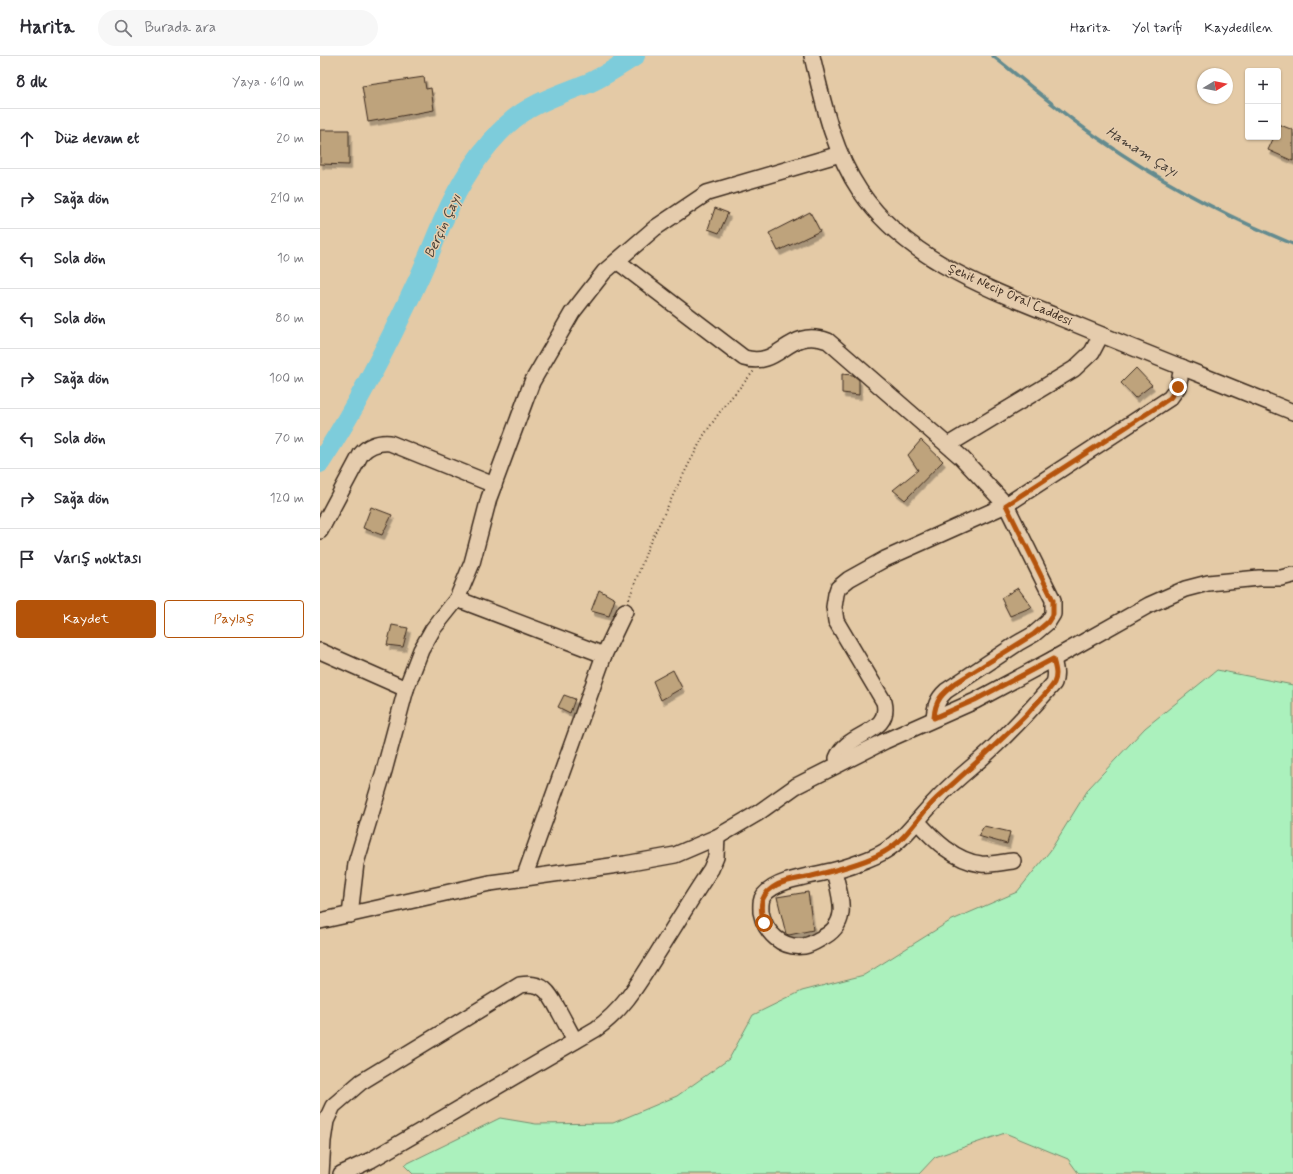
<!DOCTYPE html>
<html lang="tr">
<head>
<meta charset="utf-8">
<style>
	body { margin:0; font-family:Mynerve,sans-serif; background:#f7f7f7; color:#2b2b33 }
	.controls { position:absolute; right:12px; top:12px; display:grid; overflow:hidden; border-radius:4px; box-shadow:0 1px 3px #0004 }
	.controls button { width:36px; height:36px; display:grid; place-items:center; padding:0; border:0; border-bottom:1px solid #e1e1e2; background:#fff; color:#2b2b33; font:20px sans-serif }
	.compass { position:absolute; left:877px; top:12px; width:36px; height:36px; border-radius:50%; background:#fff; box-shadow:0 1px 3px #0004; rotate:80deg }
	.stop { position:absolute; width:12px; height:12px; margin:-9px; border:3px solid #b45309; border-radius:50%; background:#fff }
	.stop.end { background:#b45309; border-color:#fff; box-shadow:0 1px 4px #0008 }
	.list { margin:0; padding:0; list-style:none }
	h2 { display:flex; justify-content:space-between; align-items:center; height:52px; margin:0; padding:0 16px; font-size:17px }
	h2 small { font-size:13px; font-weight:400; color:#7c7c81 }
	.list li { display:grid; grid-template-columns:26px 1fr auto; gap:12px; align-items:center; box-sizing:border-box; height:60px; padding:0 16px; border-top:1px solid #e1e1e2 }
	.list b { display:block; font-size:15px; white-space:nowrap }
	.list em { font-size:13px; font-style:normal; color:#7c7c81 }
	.actions { display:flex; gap:8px; padding:12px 16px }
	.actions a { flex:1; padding:9px 0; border:1px solid #b45309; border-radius:4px; text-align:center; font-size:14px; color:#b45309 }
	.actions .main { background:#b45309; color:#fff }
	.icon { flex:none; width:22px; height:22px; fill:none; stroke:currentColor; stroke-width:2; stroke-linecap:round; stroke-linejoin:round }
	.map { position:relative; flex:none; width:973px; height:1118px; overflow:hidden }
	header { display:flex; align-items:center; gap:24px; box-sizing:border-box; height:56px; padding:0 20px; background:#fff; border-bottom:1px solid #e1e1e2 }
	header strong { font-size:19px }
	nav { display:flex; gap:22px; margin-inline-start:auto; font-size:14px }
	.search { width:280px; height:36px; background:#f7f7f7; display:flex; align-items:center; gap:10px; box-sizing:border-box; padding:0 14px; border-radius:22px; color:#7c7c81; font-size:15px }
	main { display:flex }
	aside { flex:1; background:#fff }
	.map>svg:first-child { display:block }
</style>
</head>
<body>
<header>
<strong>Harita</strong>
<div class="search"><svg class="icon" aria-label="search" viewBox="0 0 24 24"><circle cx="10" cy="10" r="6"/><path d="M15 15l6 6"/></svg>Burada ara</div>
<nav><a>Harita</a><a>Yol tarifi</a><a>Kaydedilen</a></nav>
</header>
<main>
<aside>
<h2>8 dk<small>Yaya · 610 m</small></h2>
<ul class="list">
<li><svg class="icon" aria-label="ahead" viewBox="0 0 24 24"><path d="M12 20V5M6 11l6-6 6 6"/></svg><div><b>Düz devam et</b></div><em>20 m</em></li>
<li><svg class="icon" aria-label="right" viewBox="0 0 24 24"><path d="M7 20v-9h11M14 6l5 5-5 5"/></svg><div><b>Sağa dön</b></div><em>210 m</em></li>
<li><svg class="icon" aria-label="left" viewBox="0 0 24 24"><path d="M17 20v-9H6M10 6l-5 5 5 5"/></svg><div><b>Sola dön</b></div><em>10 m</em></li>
<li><svg class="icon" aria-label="left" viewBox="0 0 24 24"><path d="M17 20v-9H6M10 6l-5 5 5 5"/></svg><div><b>Sola dön</b></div><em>80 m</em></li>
<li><svg class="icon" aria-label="right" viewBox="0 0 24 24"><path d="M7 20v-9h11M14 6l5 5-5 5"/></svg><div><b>Sağa dön</b></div><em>100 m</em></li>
<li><svg class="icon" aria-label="left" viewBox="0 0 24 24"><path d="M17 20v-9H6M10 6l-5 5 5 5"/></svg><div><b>Sola dön</b></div><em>70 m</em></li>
<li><svg class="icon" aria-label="right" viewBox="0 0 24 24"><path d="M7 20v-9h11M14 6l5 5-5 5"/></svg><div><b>Sağa dön</b></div><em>120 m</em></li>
<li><svg class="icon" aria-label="arrive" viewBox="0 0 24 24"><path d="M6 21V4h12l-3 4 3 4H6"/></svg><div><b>Varış noktası</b></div></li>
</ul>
<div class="actions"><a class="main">Kaydet</a><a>Paylaş</a></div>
</aside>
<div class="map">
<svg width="973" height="1118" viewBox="0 0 973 1118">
	<defs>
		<filter id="shadow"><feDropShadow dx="2.5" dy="4.5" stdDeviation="0" flood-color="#0004"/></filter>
	</defs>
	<rect width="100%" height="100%" fill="#e4caa6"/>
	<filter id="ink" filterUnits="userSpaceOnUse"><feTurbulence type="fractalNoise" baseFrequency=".025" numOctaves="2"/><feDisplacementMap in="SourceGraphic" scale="8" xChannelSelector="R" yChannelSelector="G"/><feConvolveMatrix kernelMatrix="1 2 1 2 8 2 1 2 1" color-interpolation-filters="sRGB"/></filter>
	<g filter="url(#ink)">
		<path fill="#abf1bd" stroke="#738e6e" d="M897,614L973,629V1118H759L748,1103L685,1077L615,1101L599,1118H93L84,1109L180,1062L216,1068L293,1067L357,1040L409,1003L433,959L482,935L544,919L630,865L697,836L730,795L769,732L825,672Z"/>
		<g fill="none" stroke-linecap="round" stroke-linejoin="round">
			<path stroke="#638b8f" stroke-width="3.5" d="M673,0C709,28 743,59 781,84C841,126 905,160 973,188"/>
			<path stroke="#7dccdb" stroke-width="20" d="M0,407C38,349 69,287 98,224C107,205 114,185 123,165C138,130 160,94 188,68C212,46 242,38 271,26C286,19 301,9 315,0"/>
		</g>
		<g fill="#bea37c" stroke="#3b2a1e" filter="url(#shadow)">
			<path d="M104,21L106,33L111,32L114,54L48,66L42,30Z"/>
			<path d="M958,68L973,74V105L948,94L954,81H958Z"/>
			<path d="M0,74H29V109L0,108Z"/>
			<path d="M395,152L408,157L399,177L388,173Z"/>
			<path d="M490,156L500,175L458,195L449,177Z"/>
			<path d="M816,312L832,329L815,342L801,327Z"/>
			<path d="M522,318L533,319L539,324V339L522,337Z"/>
			<path d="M601,384L623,405L585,444L573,434L598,414L588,399Z"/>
			<path d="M51,451L72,459L62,479L43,472Z"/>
			<path d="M698,532L712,551L690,560L681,542Z"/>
			<path d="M279,534L295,543L289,560L271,555Z"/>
			<path d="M72,569L88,572L83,591L67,589Z"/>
			<path d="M353,614L362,632L341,644L333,625Z"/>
			<path d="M244,639L255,643L250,657L238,651Z"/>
			<path d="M664,770L690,776L687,788L658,780Z"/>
			<path d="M488,836L493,874L469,879L466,878L457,841Z"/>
		</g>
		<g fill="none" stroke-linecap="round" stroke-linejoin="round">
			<defs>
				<g id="minor">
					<path d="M492,0C503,46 513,95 540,135C590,209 681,237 760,270C830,299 902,327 973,356"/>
					<path d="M297,205L424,302C461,313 467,270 508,285L641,401L686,449L733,544V558L728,566L714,578L698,587L626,635C617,643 615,651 614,662"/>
					<path d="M628,389L754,313L772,296L781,279"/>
					<path d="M0,475L41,398C49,389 58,386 70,387L174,429"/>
					<path d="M137,543L284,599"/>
					<path d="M0,595L86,633"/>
					<path d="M519,708L517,702C528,675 572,678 564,646L516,565L514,551L516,538L518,532L529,523L565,503L686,449L850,342L858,331L862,311"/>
					<path d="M597,765C613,783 635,805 661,808C672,809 682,806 693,805"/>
					<path d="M514,815C520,841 532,868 500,883C495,886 490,889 484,890C462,893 445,877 441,856C441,850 440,844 444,839C457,823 492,820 511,815C525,812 554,802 565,795C586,782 599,761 616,744C634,724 657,708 676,689C696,670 715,649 734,627C737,618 735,612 733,603"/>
					<path d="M204,822L284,599L305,555"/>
					<path d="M30,859L36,807L64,715L86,633L101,594L113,573L137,543L152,507L169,442L212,326L252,257L284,216L335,172L387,137L520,98"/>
					<path d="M0,865L170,827L305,808L355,799L397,781L438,757L476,730L565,685L655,645L733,603L829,549L865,533L888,527L939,522H961L973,519"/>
					<path d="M1,1118L3,1085L6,1065L13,1050L41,1026L200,929C225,925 230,938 240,957C245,966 250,976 255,985"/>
					<path d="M21,1118L51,1104L276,973C305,952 318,928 337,898C355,870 372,841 391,813L396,801L397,781"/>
				</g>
			</defs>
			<use href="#minor" stroke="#3b2a1e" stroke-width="18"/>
			<path stroke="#3b2a1e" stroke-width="2" stroke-dasharray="1 3" stroke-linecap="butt" d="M309,543L328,491L360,425L384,379L404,350L434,315"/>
			<use href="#minor" stroke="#e5ccad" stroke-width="15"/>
		</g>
	</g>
	<g fill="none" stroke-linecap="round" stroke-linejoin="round" filter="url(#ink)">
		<path stroke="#b45309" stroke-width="5" d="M444,867C440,853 439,841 452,832C463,824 479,823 492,820C513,815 546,807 564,796C587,783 599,759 617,742C648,714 679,687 708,657C716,647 727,638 734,627C738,619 735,611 733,603L655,644L614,662C615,643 623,637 637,626L714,578L728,566L733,558V544L686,449L834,353L850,342L858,331"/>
	</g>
	<g text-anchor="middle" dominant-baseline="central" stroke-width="3" stroke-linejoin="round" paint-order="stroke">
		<g font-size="13" fill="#3b2a1e" stroke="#e5ccad">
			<text transform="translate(690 239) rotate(24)">Şehit Necip Oral Caddesi</text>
		</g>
		<g font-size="14" font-style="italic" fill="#423a31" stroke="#e5ccad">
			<text transform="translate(822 96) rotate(32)">Hamam Çayı</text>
			<text transform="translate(123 170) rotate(-65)">Berçin Çayı</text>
		</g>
	</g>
</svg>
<div class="controls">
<button>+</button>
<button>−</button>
</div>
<svg class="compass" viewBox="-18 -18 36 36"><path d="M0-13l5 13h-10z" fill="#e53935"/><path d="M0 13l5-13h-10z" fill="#7c7c81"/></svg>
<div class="stop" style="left:444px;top:867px"></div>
<div class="stop end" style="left:858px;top:331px"></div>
</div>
</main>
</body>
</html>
